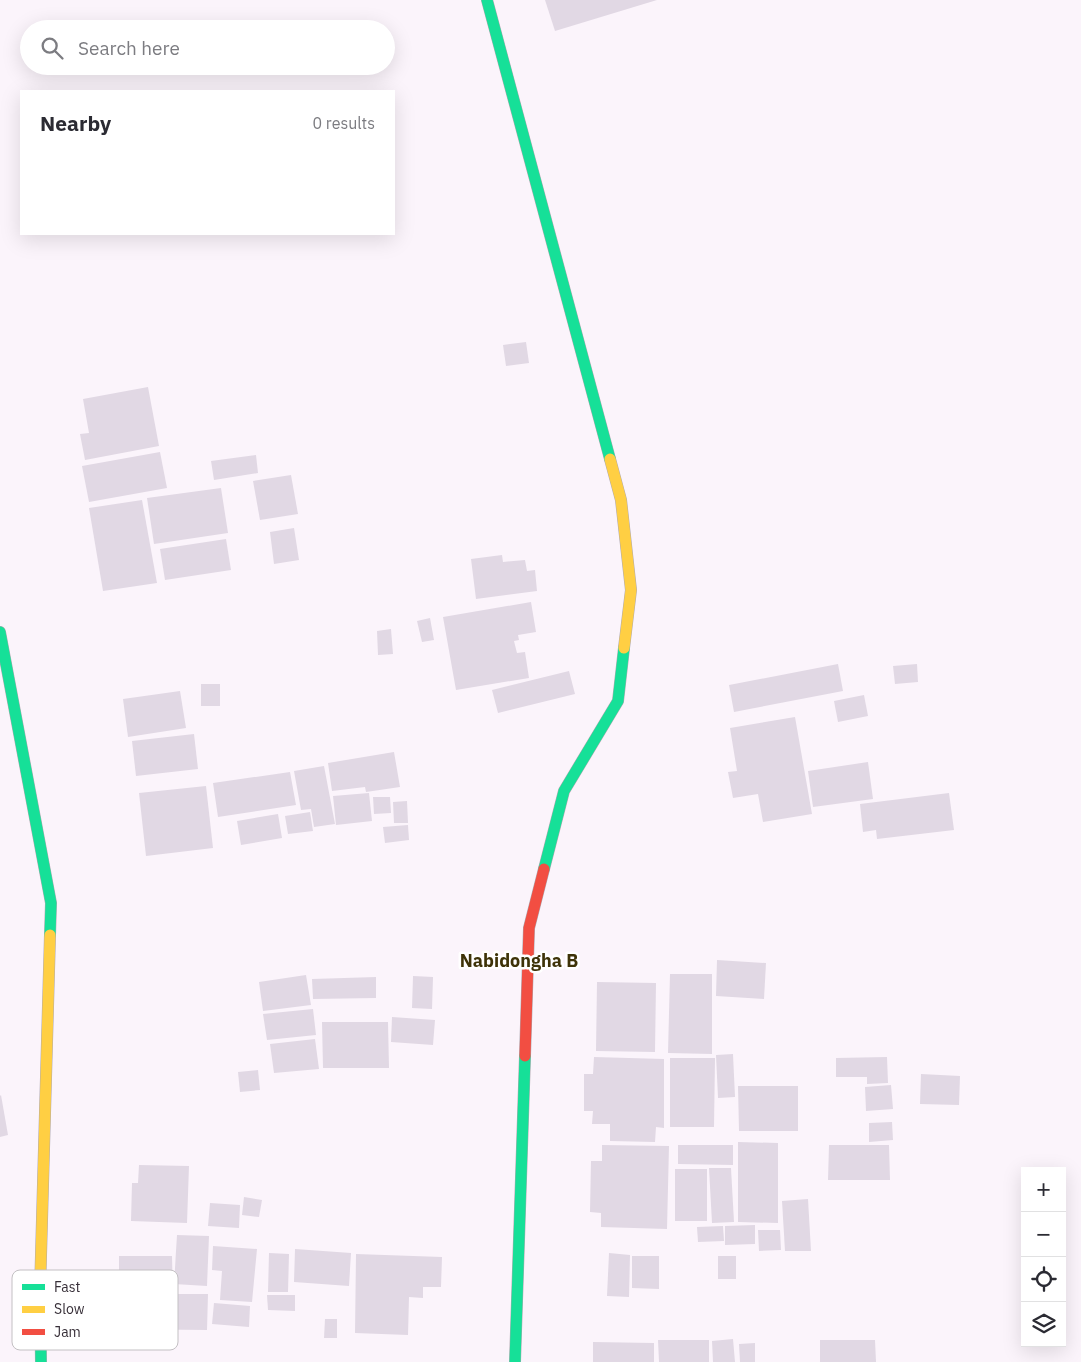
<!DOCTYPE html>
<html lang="en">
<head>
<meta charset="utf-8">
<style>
	body { margin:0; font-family:"IBM Plex Sans",sans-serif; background:#f7f7f7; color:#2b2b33 }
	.controls { position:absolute; right:15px; bottom:15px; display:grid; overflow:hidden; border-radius:0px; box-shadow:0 5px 20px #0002 }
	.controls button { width:45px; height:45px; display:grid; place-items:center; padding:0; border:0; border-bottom:1px solid #e1e1e2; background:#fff; color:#2b2b33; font:25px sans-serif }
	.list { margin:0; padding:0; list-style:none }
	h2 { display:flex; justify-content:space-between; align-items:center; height:65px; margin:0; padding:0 20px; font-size:21px }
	h2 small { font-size:16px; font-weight:400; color:#7c7c81 }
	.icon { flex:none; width:28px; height:28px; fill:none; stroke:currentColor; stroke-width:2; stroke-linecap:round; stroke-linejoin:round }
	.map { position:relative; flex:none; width:1081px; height:1362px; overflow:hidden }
	.search { position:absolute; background:#fff; box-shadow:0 5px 20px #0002; left:20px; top:20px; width:375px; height:55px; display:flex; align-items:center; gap:12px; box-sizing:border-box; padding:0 18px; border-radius:28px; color:#7c7c81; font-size:19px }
	.panel { position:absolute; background:#fff; box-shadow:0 5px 20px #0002; left:20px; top:90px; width:375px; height:145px; border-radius:0px }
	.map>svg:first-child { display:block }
</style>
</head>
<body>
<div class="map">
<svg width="1081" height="1362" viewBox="0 0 1081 1362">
	<rect width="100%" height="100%" fill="#fbf4fb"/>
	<g fill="#e1d8e4">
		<path d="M545,0H657L555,31Z"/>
		<path d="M526,342L529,363L506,366L503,345Z"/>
		<path d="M148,387L159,446L85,460L80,434L89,433L83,399Z"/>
		<path d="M160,452L167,488L89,502L82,466Z"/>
		<path d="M256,455L258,473L214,480L211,461Z"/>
		<path d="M291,475L298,514L260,520L253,481Z"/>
		<path d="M221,488L228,533L154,544L147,498Z"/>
		<path d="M142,500L157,583L103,591L89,508Z"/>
		<path d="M294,528L299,560L274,564L270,532Z"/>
		<path d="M226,539L231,570L165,580L160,549Z"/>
		<path d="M502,555L503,562L525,560L527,571L535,570L537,591L476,599L471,559Z"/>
		<path d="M531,602L536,632L518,635L519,640L514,641L517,653L525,652L529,678L456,690L443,617Z"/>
		<path d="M430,618L434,640L422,642L417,621Z"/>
		<path d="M391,629L393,654L378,655L377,631Z"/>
		<path d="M838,664L843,691L734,712L729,685Z"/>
		<path d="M917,664L918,682L895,684L893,666Z"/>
		<path d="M569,671L575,694L498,713L492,690Z"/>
		<rect x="201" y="684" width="19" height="22"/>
		<path d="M180,691L186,728L128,737L123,699Z"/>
		<path d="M864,695L868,716L838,722L834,701Z"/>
		<path d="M795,717L812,814L763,822L758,794L733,798L728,772L737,771L730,728Z"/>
		<path d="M194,734L198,769L136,776L132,741Z"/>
		<path d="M394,752L400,787L366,792L365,787L332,791L328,763Z"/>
		<path d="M868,762L873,799L813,807L808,771Z"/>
		<path d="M324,766L335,824L314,827L311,809L301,810L294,771Z"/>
		<path d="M290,772L296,805L218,817L213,783Z"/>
		<path d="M206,786L213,848L146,856L139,793Z"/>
		<path d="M369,793L372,821L336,825L333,796Z"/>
		<path d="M949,793L954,830L877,839L876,830L863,832L860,804Z"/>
		<path d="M373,797H390L391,813L374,814Z"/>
		<path d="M407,801L408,823H394L393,802Z"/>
		<path d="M310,812L313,831L288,834L285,816Z"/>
		<path d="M278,814L282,838L241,845L237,821Z"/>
		<path d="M408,825L409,840L385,843L383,827Z"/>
		<path d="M717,960L766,963L764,999L716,996Z"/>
		<path d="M670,974H712V1054L668,1053Z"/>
		<path d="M306,975L311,1005L263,1011L259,982Z"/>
		<path d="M413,976L433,977L432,1009L412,1008Z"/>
		<path d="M376,977V998L313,999L312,979Z"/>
		<path d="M597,982L656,983L655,1052L596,1051Z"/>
		<path d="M313,1009L316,1035L267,1040L263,1014Z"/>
		<path d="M392,1017L435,1020L433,1045L391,1042Z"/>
		<path d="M322,1022H388L389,1068H323Z"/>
		<path d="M315,1039L319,1069L274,1073L270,1044Z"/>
		<path d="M733,1054L735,1097L718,1098L716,1055Z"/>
		<path d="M594,1057L664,1059V1128L656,1127L655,1142L610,1141V1124H592L593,1111H584V1074H593Z"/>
		<path d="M887,1057L888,1083L867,1084V1077H836V1058Z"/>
		<path d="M670,1058H715L714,1127H670Z"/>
		<path d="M258,1070L260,1090L240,1092L238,1072Z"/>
		<path d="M921,1074L960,1076L959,1105L920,1104Z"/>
		<path d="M891,1085L893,1109L866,1111L865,1087Z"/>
		<path d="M738,1086H798V1131H739Z"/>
		<path d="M1,1095L8,1135L0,1137V1096Z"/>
		<path d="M892,1122L893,1140L869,1142V1123Z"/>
		<path d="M738,1142L778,1143V1223L738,1222Z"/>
		<path d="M602,1145L669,1146L667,1229L601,1227V1213L590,1212L591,1161H602Z"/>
		<path d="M678,1145H733V1165L678,1164Z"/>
		<path d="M829,1145H889L890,1180H828Z"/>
		<path d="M139,1165L189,1166L187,1223L131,1221L132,1183H138Z"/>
		<path d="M709,1168H731L734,1222L712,1223Z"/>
		<rect x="675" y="1169" width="32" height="52"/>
		<path d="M244,1197L262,1200L259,1217L242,1215Z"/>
		<path d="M808,1199L811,1251H785L782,1201Z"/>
		<path d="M210,1203L240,1205L239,1228L208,1226Z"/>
		<path d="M755,1225V1244L725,1245V1226Z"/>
		<path d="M723,1226L724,1241L698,1242L697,1227Z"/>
		<path d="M758,1230H780L781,1250L759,1251Z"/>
		<path d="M177,1235L209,1236L207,1286L174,1284Z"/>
		<path d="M213,1246L257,1249L252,1302L220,1300L222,1271L212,1270Z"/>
		<path d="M295,1249L351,1253L349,1286L294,1282Z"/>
		<path d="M269,1253L289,1254L288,1292H268Z"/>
		<path d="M609,1253L630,1255L629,1297L607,1296Z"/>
		<path d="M356,1254L442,1257L441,1287H423V1298L409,1297L408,1335L355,1333Z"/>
		<path d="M119,1256H172L173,1294H208L207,1330L112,1329V1301H119Z"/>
		<path d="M632,1256H659V1289L632,1288Z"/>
		<rect x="718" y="1256" width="18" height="23"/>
		<path d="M267,1295H295V1311L268,1310Z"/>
		<path d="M214,1303L250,1306L249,1327L212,1324Z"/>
		<path d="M325,1319H337V1338H324Z"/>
		<path d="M733,1339L735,1362H713L712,1341Z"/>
		<path d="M658,1340H709V1362H659Z"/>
		<path d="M820,1340H875L876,1362H820Z"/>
		<path d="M593,1342L654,1343V1362H593Z"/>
		<path d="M755,1343V1362H740L739,1344Z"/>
	</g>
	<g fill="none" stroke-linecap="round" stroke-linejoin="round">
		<defs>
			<g id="fast">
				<path d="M487,0L610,459"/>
				<path d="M0,632L51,903L50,935"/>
				<path d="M544,869L564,791L618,701L624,648"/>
				<path d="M40,1291L41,1362"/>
				<path d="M515,1362L525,1056"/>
			</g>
			<g id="slow">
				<path d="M610,459L621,500L631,590L624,648"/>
				<path d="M40,1291L50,935"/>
			</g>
			<path id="jam" d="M525,1056L529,928L544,869"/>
		</defs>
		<use href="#fast" stroke="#afa9b0" stroke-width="12"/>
		<use href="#slow" stroke="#afa9b0" stroke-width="12"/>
		<use href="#jam" stroke="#afa9b0" stroke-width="12"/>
		<use href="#fast" stroke="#16e098" stroke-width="11"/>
		<use href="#slow" stroke="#ffcf43" stroke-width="11"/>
		<use href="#jam" stroke="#f24e42" stroke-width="11"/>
	</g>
	<g text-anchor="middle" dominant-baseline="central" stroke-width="5" stroke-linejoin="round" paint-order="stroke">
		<g font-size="18" font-weight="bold" fill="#3e3308" stroke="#fff">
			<text x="519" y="960">Nabidongha B</text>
		</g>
	</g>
	<rect x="12" y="1270" width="166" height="80" rx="8" fill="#fff" stroke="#c3c0c3" stroke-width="1"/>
	<rect x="22" y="1284" width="23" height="6" fill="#16e098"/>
	<rect x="22" y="1306" width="23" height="7" fill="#ffcf43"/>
	<rect x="22" y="1329" width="23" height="6" fill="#f24e42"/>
	<g font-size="14" fill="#362e37">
		<text x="54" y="1292">Fast</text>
		<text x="54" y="1314">Slow</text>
		<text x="54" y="1337">Jam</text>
	</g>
</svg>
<div class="controls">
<button>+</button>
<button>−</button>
<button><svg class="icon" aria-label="locate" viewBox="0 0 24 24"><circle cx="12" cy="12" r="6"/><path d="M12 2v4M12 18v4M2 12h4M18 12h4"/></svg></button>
<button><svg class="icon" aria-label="layers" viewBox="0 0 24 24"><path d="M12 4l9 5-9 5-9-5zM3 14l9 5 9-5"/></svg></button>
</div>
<div class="search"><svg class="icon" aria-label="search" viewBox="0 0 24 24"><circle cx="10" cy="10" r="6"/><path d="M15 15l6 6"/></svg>Search here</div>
<section class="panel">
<h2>Nearby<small>0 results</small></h2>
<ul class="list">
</ul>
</section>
</div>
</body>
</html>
